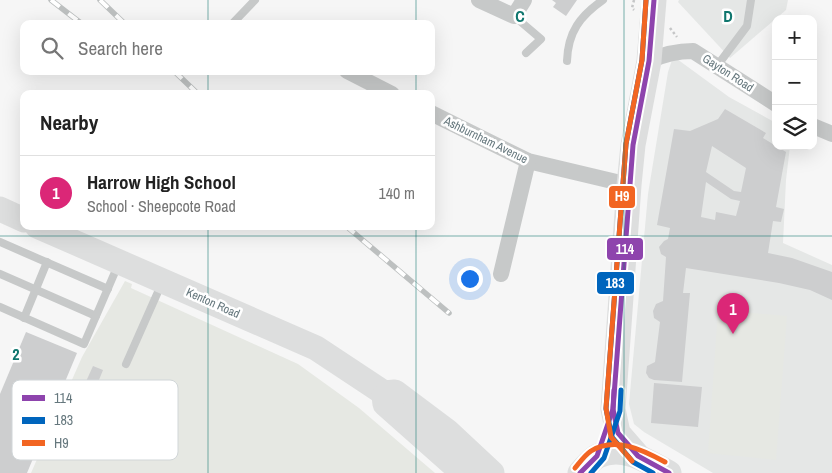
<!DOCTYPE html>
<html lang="en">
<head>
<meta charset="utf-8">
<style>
	body { margin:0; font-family:"Archivo Narrow",sans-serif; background:#f6f6f6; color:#222 }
	.controls { position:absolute; right:15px; top:15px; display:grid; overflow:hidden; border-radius:10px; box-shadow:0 5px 20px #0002 }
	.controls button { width:45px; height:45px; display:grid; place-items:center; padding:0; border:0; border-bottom:1px solid #e0e0e0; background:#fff; color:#222; font:25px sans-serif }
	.you { position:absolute; left:469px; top:278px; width:18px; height:18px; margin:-12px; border:4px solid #fff; border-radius:50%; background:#1a73e8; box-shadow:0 0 0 8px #1a73e833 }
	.badge { display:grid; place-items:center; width:32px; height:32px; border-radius:50%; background:#db2777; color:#fff; font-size:16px; font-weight:700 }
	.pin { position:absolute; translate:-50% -41px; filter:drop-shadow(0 1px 2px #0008) }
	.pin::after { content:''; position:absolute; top:26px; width:18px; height:15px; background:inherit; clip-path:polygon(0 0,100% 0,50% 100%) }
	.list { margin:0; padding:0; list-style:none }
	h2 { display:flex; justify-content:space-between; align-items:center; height:65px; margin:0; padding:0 20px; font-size:21px }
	h2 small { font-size:16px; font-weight:400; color:#767676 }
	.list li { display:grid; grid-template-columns:32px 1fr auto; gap:15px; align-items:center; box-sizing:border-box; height:75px; padding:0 20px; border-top:1px solid #e0e0e0 }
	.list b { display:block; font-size:19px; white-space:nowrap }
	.list p { margin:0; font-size:16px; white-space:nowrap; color:#767676 }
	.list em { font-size:16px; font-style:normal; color:#767676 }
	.icon { flex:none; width:28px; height:28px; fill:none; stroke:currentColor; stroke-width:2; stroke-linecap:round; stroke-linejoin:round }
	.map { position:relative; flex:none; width:832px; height:473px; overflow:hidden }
	.search { position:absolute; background:#fff; box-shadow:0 5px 20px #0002; left:20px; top:20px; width:415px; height:55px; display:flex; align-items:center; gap:12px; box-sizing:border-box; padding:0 18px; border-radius:10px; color:#767676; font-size:19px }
	.panel { position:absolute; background:#fff; box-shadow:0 5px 20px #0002; left:20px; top:90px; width:415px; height:140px; border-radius:10px }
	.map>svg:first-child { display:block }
</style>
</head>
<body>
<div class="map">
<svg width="832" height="473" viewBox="0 0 832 473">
	<rect width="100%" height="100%" fill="#f6f6f6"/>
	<g fill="#e5e7e6">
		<path d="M679,0H788L786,10L730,58L678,2Z"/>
		<path d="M677,59L729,97L776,123V146H790L786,180L783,243L832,265V473H713L644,432L634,424L629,404L648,194L668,72L672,60Z"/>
	</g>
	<g fill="#e6e8e3">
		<path d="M125,281L132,284L131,288L298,364L359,408L435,473H31L82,357Z"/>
		<path d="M718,310L787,316L776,460L708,453Z"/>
	</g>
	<g fill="#cdcecf" fill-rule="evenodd">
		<path d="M552,0H577L566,16L553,7L556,3Z"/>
		<path d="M725,109L766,133L763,138L786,152L776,207L784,209L781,222L773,221L768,253L792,258L832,272V300L810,290L779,283L686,268L683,293H690L682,382L654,380L649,378L646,373L647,366L655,362L660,322L654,318L653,311L656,304L663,301L666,257L661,254L659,247L664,241L668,239L670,228L657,225L674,129L690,131L718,119ZM712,146L746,168L741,192L734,191L706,172ZM706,182L731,199L740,201L736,216L716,212L715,220L701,217Z"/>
		<path d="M26,332L77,353L27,473H0V394Z"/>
		<path d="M93,366L103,370L90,402L79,397Z"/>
		<path d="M654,383L702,387L698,427L651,423Z"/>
	</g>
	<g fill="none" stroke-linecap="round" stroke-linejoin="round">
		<g stroke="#c5c6c7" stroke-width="2.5" stroke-dasharray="2.5 2.5" stroke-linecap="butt">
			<path d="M634,0L632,8L634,10"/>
			<path d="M670,28L677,37"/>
		</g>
		<g stroke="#c7c9c9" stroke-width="8">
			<path d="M514,16L541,39L526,53"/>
			<path d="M232,24L255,0"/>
			<path d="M567,61C568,32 580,16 603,0"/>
			<path d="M717,66L747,26L751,0"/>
			<path d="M0,242L108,289"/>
			<path d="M0,274L96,316"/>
			<path d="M0,307L84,344L118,265"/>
			<path d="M24,318L47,262"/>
			<path d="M126,364L161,285"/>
		</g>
		<g stroke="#c7c9c9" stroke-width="16">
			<path d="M479,0L514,16L524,0"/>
			<path d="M649,61C664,54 676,51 693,51L776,104"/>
			<path d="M347,71L392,94"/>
			<path d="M431,113L528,161L629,185"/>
			<path d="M813,126L832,134"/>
			<path d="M501,274L528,161"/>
		</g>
		<g stroke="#dddede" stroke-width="25">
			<path d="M0,209L24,220"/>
			<path d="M37,226L316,348L384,393L395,392L447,431L492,473"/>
			<path d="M384,396L385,404L463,473"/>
			<path d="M638,456L618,433L613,409L629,185L633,145L649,61L654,0"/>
			<path d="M580,473C585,468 591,459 598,456C623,444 647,461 669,473"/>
		</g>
		<defs>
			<g id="rail">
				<path d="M51,0L82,24"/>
				<path d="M100,0L125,24"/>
				<path d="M174,71L198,94"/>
				<path d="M346,226L449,313"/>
			</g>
		</defs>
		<use href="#rail" stroke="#bdc0c0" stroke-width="5.5"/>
		<use href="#rail" stroke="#fff" stroke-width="4" stroke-dasharray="11" stroke-linecap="butt"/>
		<defs>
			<g id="bus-1">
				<path d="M654,0L649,61L633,145L613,409L618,433L638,456L669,473"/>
				<path d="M580,473L597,456L613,409L614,390"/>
			</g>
			<g id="bus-2">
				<path d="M646,0L642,60L626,144L606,409L612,437L633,462L653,473"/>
				<path d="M591,473L604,458L620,411L621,390"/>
			</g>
			<g id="bus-3">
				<path d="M632,461L611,437L606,408L626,144L642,60L646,0"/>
				<path d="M575,468C580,462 585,455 591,451C615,436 643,450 665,462"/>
			</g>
		</defs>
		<use href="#bus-1" stroke="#fff" stroke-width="9"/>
		<use href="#bus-2" stroke="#fff" stroke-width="9"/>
		<use href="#bus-3" stroke="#fff" stroke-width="9"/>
		<use href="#bus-1" stroke="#8e44ad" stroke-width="5"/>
		<use href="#bus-2" stroke="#0065bd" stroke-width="5"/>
		<use href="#bus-3" stroke="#f26522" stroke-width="5"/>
	</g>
	<path fill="none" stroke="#0f766e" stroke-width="1" stroke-opacity="0.55" d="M208,0V24M416,0V24M624,0V473M208,71V94M416,71V94M208,226V473M416,226V473M0,236H832"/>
	<g text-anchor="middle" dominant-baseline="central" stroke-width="5" stroke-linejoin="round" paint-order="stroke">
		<g font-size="12" fill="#65777d" stroke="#fff">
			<text transform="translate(728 73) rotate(33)">Gayton Road</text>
			<text transform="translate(486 140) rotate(26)">Ashburnham Avenue</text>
			<text transform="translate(213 303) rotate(24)">Kenton Road</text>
		</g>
	</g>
	<rect x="12" y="380" width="166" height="80" rx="8" fill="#fff" stroke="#d1d6d8" stroke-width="1"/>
	<rect x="22" y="395" width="23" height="6" fill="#8e44ad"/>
	<rect x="22" y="417" width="23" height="7" fill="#0065bd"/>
	<rect x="22" y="440" width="23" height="6" fill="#f26522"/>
	<g font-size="14" fill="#65777d">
		<text x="54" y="403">114</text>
		<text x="54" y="425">183</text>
		<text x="54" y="448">H9</text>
	</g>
	<g font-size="16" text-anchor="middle" font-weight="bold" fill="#0f766e" stroke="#fff" stroke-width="5" stroke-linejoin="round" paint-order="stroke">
		<text x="520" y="22">C</text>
		<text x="728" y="22">D</text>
		<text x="16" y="360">2</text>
	</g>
	<g stroke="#fff" stroke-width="2">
		<rect x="608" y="185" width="28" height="24" rx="5" fill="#f26522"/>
		<rect x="606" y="237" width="38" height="24" rx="5" fill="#8e44ad"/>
		<rect x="596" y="271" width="39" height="24" rx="5" fill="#0065bd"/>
	</g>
	<g font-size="14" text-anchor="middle" font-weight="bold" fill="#fff">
		<text x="622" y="201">H9</text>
		<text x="625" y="254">114</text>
		<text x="615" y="288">183</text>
	</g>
</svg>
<div class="controls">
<button>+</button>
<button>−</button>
<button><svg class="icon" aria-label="layers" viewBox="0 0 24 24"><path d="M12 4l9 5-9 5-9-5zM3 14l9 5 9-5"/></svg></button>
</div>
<div class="you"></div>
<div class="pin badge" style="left:733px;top:334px">1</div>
<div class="search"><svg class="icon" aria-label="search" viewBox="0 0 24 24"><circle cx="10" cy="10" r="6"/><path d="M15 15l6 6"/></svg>Search here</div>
<section class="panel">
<h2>Nearby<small></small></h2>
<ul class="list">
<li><span class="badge">1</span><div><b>Harrow High School</b><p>School · Sheepcote Road</p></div><em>140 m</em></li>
</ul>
</section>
</div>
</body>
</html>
